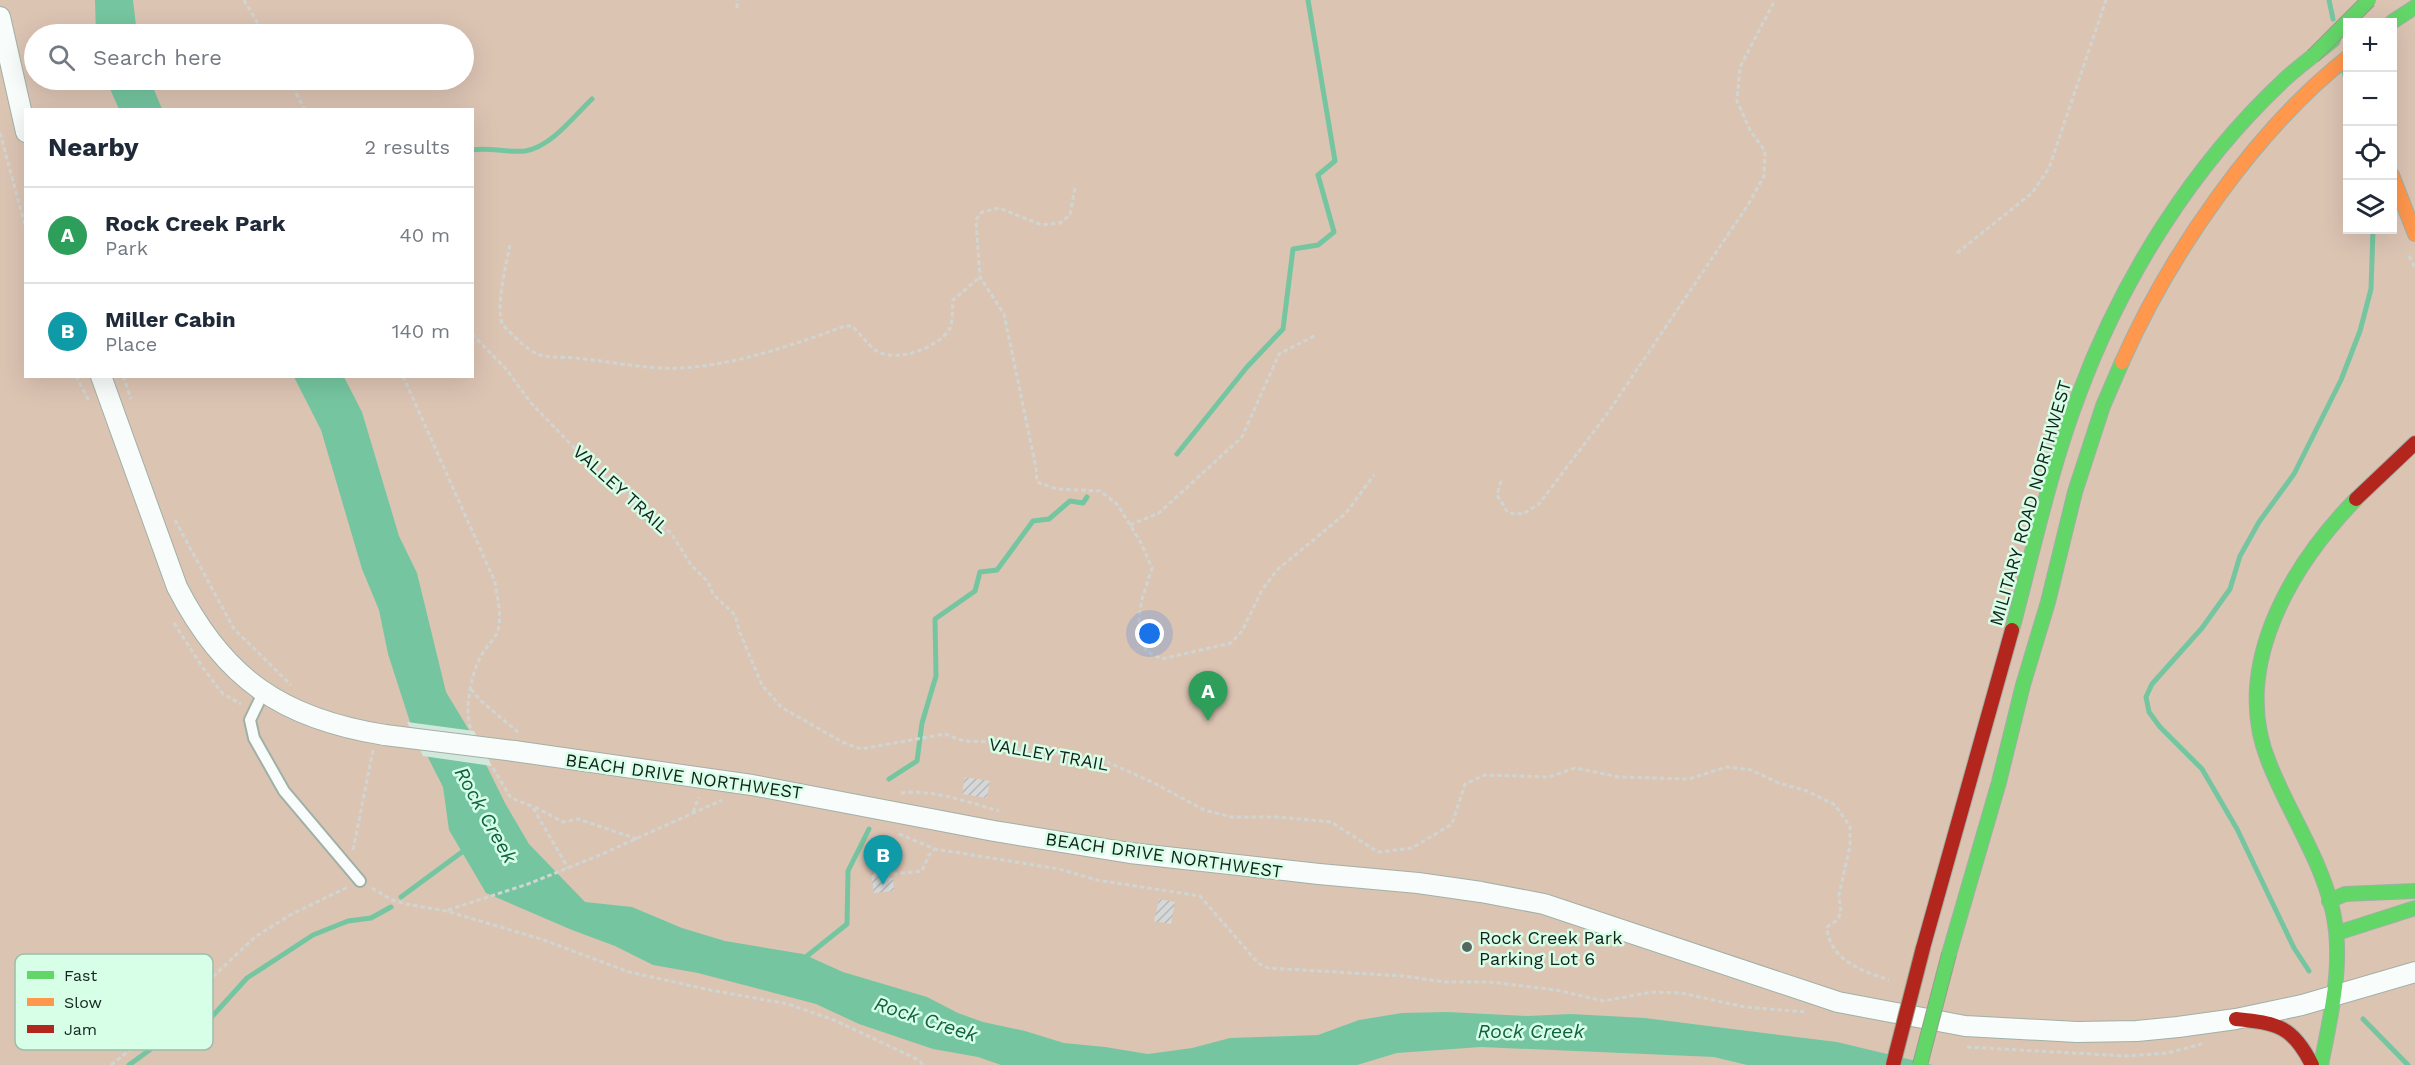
<!DOCTYPE html>
<html lang="en">
<head>
<meta charset="utf-8">
<style>
	body { margin:0; font-family:"Work Sans",sans-serif; background:#f6f6f7; color:#1f2937 }
	.controls { position:absolute; right:18px; top:18px; display:grid; overflow:hidden; border-radius:0px; box-shadow:0 6px 24px #0002 }
	.controls button { width:54px; height:54px; display:grid; place-items:center; padding:0; border:0; border-bottom:2px solid #e0e1e3; background:#fff; color:#1f2937; font:30px sans-serif }
	.you { position:absolute; left:1150px; top:634px; width:21px; height:21px; margin:-15px; border:4px solid #fff; border-radius:50%; background:#1a73e8; box-shadow:0 0 0 9px #1a73e833 }
	.badge { display:grid; place-items:center; width:39px; height:39px; border-radius:50%; background:#56675f; color:#fff; font-size:20px; font-weight:700 }
	.pin { position:absolute; translate:-50% -50px; filter:drop-shadow(0 2px 3px #0008) }
	.pin::after { content:''; position:absolute; top:32px; width:21px; height:18px; background:inherit; clip-path:polygon(0 0,100% 0,50% 100%) }
	.list { margin:0; padding:0; list-style:none }
	h2 { display:flex; justify-content:space-between; align-items:center; height:78px; margin:0; padding:0 24px; font-size:26px }
	h2 small { font-size:20px; font-weight:400; color:#747a83 }
	.list li { display:grid; grid-template-columns:39px 1fr auto; gap:18px; align-items:center; box-sizing:border-box; height:96px; padding:0 24px; border-top:2px solid #e0e1e3 }
	.list b { display:block; font-size:22px; white-space:nowrap }
	.list p { margin:0; font-size:20px; white-space:nowrap; color:#747a83 }
	.list em { font-size:20px; font-style:normal; color:#747a83 }
	.icon { flex:none; width:33px; height:33px; fill:none; stroke:currentColor; stroke-width:2; stroke-linecap:round; stroke-linejoin:round }
	.map { position:relative; flex:none; width:2415px; height:1065px; overflow:hidden }
	.search { position:absolute; background:#fff; box-shadow:0 6px 24px #0002; left:24px; top:24px; width:450px; height:66px; display:flex; align-items:center; gap:15px; box-sizing:border-box; padding:0 21px; border-radius:33px; color:#747a83; font-size:22px }
	.panel { position:absolute; background:#fff; box-shadow:0 6px 24px #0002; left:24px; top:108px; width:450px; height:270px; border-radius:0px }
	.map>svg:first-child { display:block }
</style>
</head>
<body>
<div class="map">
<svg width="2415" height="1065" viewBox="0 0 2415 1065">
	<defs>
		<pattern id="building-hatch" width="6" height="6" patternUnits="userSpaceOnUse" patternTransform="scale(1.5)"><rect width="6" height="6" fill="#d5d8d6"/><path d="M-1 1l2-2M0 6l6-6M5 7l2-2" fill="none" stroke="#b6b9b7"/></pattern>
	</defs>
	<rect width="100%" height="100%" fill="#d3e8dc"/>
	<path fill="#dcc4b3" fill-rule="evenodd" d="M0,0H2415V1065H0ZM2348,22H2392V230H2348ZM34,34H464V80H34ZM26,110H472V376H26Z"/>
	<g fill="#75c6a0">
		<path d="M95,0H133L137,34H96Z"/>
		<path d="M106,80H150L162,109H119Z"/>
		<path d="M294,377H344L362,412L399,536L417,573L446,692L469,730L505,803L529,844L585,902L632,907L682,928L725,941L803,954L843,972L927,997L958,1013L983,1022L1025,1031L1064,1043L1105,1047L1148,1054L1192,1048L1230,1038L1318,1035L1359,1020L1402,1013L1447,1012L1528,1016L1571,1014L1645,1018L1837,1042L1933,1065H1747L1714,1057L1481,1047L1397,1053L1357,1065H1001L978,1057L933,1049L859,1024L816,1004L698,973L653,965L615,946L572,930L486,893L449,830L443,787L410,722L388,654L379,610L362,569L321,430Z"/>
	</g>
	<path fill="#d3e8dc" d="M407,722L474,731L492,766L423,756Z"/>
	<g fill="none" stroke-linecap="round" stroke-linejoin="round">
		<g stroke="#75c6a0" stroke-width="5">
			<path d="M2329,0L2333,19"/>
			<path d="M2344,72L2348,88"/>
			<path d="M472,150C490,147 508,153 525,151C551,147 573,117 592,99"/>
			<path d="M1177,454L1247,367L1283,329L1293,249L1318,245L1334,232L1318,175L1335,161L1308,0"/>
			<path d="M889,779L917,761L922,723L936,676L935,619L975,591L980,572L997,570L1033,521L1049,519L1070,501L1083,503L1087,497"/>
			<path d="M401,897L462,852H469"/>
			<path d="M802,960L847,924L848,871L869,829"/>
			<path d="M2309,971L2294,948L2237,829L2202,769L2160,727L2149,712L2146,697L2152,684L2202,628L2230,589L2240,556L2259,522L2294,474L2341,380L2360,331L2371,289L2373,230"/>
			<path d="M2363,1019L2408,1065"/>
			<path d="M129,1065L170,1035L208,1021L247,978L313,935L348,921L371,918L391,907"/>
		</g>
	</g>
	<g fill="url(#building-hatch)">
		<path d="M965,777L990,781L987,798L962,794Z"/>
		<path d="M888,871L889,878H893L894,891L874,893L871,873Z"/>
		<path d="M1159,899L1175,902L1171,924L1154,921Z"/>
	</g>
	<g fill="none" stroke-linecap="round" stroke-linejoin="round">
		<defs>
			<path id="lane" d="M263,693L250,720L254,738L284,791L360,881"/>
			<g id="street">
				<path d="M0,17L26,132"/>
				<path d="M101,376L177,587C224,679 283,719 385,735"/>
				<path d="M514,751L752,785L994,831L1130,853L1319,874L1418,883L1481,892L1544,904L1838,1002L1965,1026L2077,1032L2137,1031L2178,1027L2236,1019L2302,1005L2415,972"/>
			</g>
			<g id="fast">
				<path d="M2392,22L2415,7"/>
				<path d="M2012,630C2033,551 2050,470 2079,394C2122,278 2193,165 2284,80C2299,66 2317,53 2333,40"/>
				<path d="M2329,901L2345,894L2415,891"/>
				<path d="M2337,933L2415,908"/>
				<path d="M1949,954L1999,782L2023,685L2048,602L2075,492L2103,406L2122,362"/>
				<path d="M2321,1065C2331,1014 2344,963 2333,912C2321,859 2290,815 2270,765C2229,669 2290,567 2356,499"/>
			</g>
			<g id="slow">
				<path d="M2392,175L2415,234"/>
				<path d="M2122,362C2170,254 2255,130 2348,57"/>
			</g>
			<g id="jam">
				<path d="M2356,499L2415,443"/>
				<path d="M1923,948L2012,630"/>
				<path d="M2236,1019C2277,1023 2293,1026 2312,1065"/>
			</g>
		</defs>
		<use href="#lane" stroke="#a0b0a7" stroke-width="14"/>
		<use href="#street" stroke="#a0b0a7" stroke-width="22"/>
		<use href="#fast" stroke="#a0b0a7" stroke-width="16"/>
		<use href="#slow" stroke="#a0b0a7" stroke-width="16"/>
		<use href="#jam" stroke="#a0b0a7" stroke-width="16"/>
		<g stroke="#d0d5d2" stroke-width="3" stroke-dasharray="4.5 3" stroke-linecap="butt">
			<path d="M244,0L264,34"/>
			<path d="M737,8V0"/>
			<path d="M289,80L305,110"/>
			<path d="M0,133L26,229"/>
			<path d="M1075,188L1070,215L1060,223L1042,225L999,208L982,212L976,220L980,277L1004,314L1036,468L1037,482L1057,489L1100,491L1117,504L1140,541L1152,568L1142,599L1138,626L1146,651L1162,659L1231,643L1242,631L1262,590L1277,570L1346,513L1374,475"/>
			<path d="M510,245C506,263 496,307 502,323C504,327 511,333 514,336C539,361 544,356 576,358C610,361 646,370 681,368C736,365 793,345 845,326H852C860,334 867,343 875,350C895,364 939,348 950,328C953,321 952,309 953,300L980,277"/>
			<path d="M1957,253L2032,193L2049,168L2106,0"/>
			<path d="M2409,256L2415,268"/>
			<path d="M472,334L506,369L531,403L587,461L628,496L644,512L671,533L691,565L708,582L713,594L735,615L740,633L762,685L781,707L842,742L861,749L945,734L964,741L997,742L1021,750L1105,761L1154,783L1204,810L1231,817H1279L1331,822L1378,852L1412,848L1452,824L1465,784L1485,775L1549,777L1575,768L1619,777L1689,779L1726,767L1751,770L1779,783L1807,791L1835,805L1850,826V846L1839,895L1841,913L1836,921L1827,927C1829,960 1862,971 1889,980"/>
			<path d="M76,376L89,401"/>
			<path d="M123,376L131,399"/>
			<path d="M403,376L495,582C497,597 503,618 497,633C493,641 485,648 481,656C472,671 463,713 471,728"/>
			<path d="M1501,481L1497,495L1508,513L1523,514L1539,504L1607,414L1748,205L1764,176L1765,151L1750,130L1737,101L1740,67L1775,0"/>
			<path d="M175,520L234,629L291,685"/>
			<path d="M1130,525L1159,513L1242,437L1279,354L1316,335"/>
			<path d="M174,623L203,668L223,694L241,704"/>
			<path d="M471,689L480,700L518,732"/>
			<path d="M493,768L511,798L532,806L568,868"/>
			<path d="M901,793C933,789 968,802 999,811"/>
			<path d="M535,807L563,822L578,819L637,839"/>
			<path d="M693,812L699,797"/>
			<path d="M899,834L935,849L1059,869L1097,880L1200,896L1258,963L1268,968L1403,976L1445,982H1490L1556,990L1603,1001L1652,992L1681,993L1745,1007L1806,1012"/>
			<path d="M353,850L373,750"/>
			<path d="M893,874L922,871L929,855L935,849"/>
			<path d="M372,888L392,900L406,904L446,911L541,939L629,972L710,990L788,1004L834,1020L919,1060L923,1065"/>
			<path d="M448,910L528,884L600,855L722,800"/>
			<path d="M1967,1047L2126,1056L2167,1053L2202,1044"/>
			<path d="M111,1065L165,1022L255,937L290,915L348,887"/>
		</g>
		<use href="#lane" stroke="#f8fcfa" stroke-width="10"/>
		<use href="#street" stroke="#f8fcfa" stroke-width="20"/>
		<use href="#fast" stroke="#63d668" stroke-width="14"/>
		<use href="#slow" stroke="#ff974d" stroke-width="14"/>
		<use href="#jam" stroke="#b3261e" stroke-width="14"/>
		<defs>
			<path id="street-bridge" d="M385,735L514,751"/>
			<g id="fast-bridge">
				<path d="M2313,56L2369,0"/>
				<path d="M1920,1065L1949,954"/>
			</g>
			<path id="jam-bridge" d="M1893,1065L1923,948"/>
		</defs>
		<use href="#street-bridge" stroke="#a0b0a7" stroke-width="22" stroke-linecap="butt"/>
		<use href="#fast-bridge" stroke="#959e8c" stroke-width="16" stroke-linecap="butt"/>
		<use href="#jam-bridge" stroke="#959e8c" stroke-width="16" stroke-linecap="butt"/>
		<use href="#street-bridge" stroke="#f8fcfa" stroke-width="20"/>
		<use href="#fast-bridge" stroke="#63d668" stroke-width="14"/>
		<use href="#jam-bridge" stroke="#b3261e" stroke-width="14"/>
	</g>
	<circle fill="#56675f" stroke="#d7ffe8" stroke-width="2" cx="1467" cy="947" r="6"/>
	<g text-anchor="middle" dominant-baseline="central" stroke-width="5" stroke-linejoin="round" paint-order="stroke">
		<g font-size="18" fill="#13221b" stroke="#d7ffe8">
			<text transform="translate(621 489) rotate(42)">VALLEY TRAIL</text>
			<text transform="translate(2030 503) rotate(-74)">MILITARY ROAD NORTHWEST</text>
			<text transform="translate(1049 754) rotate(10)">VALLEY TRAIL</text>
			<text transform="translate(684 776) rotate(8)">BEACH DRIVE NORTHWEST</text>
			<text transform="translate(1164 855) rotate(8)">BEACH DRIVE NORTHWEST</text>
		</g>
		<g font-size="18" fill="#13221b" stroke="#d7ffe8" text-anchor="start">
			<text x="1479" y="937">Rock Creek Park<tspan x="1479" dy="21">Parking Lot 6</tspan></text>
		</g>
		<g font-size="20" font-style="italic" fill="#126242" stroke="#d7ffe8">
			<text transform="translate(486 815) rotate(61)">Rock Creek</text>
			<text transform="translate(926 1019) rotate(18)">Rock Creek</text>
			<text x="1531" y="1031">Rock Creek</text>
		</g>
	</g>
	<rect x="15" y="954" width="198" height="96" rx="9" fill="#d7ffe8" stroke="#9cbdaa" stroke-width="1.5"/>
	<rect x="27" y="971" width="27" height="8" fill="#63d668"/>
	<rect x="27" y="998" width="27" height="8" fill="#ff974d"/>
	<rect x="27" y="1025" width="27" height="8" fill="#b3261e"/>
	<g font-size="16" fill="#13221b">
		<text x="64" y="981">Fast</text>
		<text x="64" y="1008">Slow</text>
		<text x="64" y="1035">Jam</text>
	</g>
</svg>
<div class="controls">
<button>+</button>
<button>−</button>
<button><svg class="icon" aria-label="locate" viewBox="0 0 24 24"><circle cx="12" cy="12" r="6"/><path d="M12 2v4M12 18v4M2 12h4M18 12h4"/></svg></button>
<button><svg class="icon" aria-label="layers" viewBox="0 0 24 24"><path d="M12 4l9 5-9 5-9-5zM3 14l9 5 9-5"/></svg></button>
</div>
<div class="you"></div>
<div class="pin badge" style="left:1208px;top:721px;background:#2e9e5b">A</div>
<div class="pin badge" style="left:883px;top:885px;background:#0f9aa8">B</div>
<div class="search"><svg class="icon" aria-label="search" viewBox="0 0 24 24"><circle cx="10" cy="10" r="6"/><path d="M15 15l6 6"/></svg>Search here</div>
<section class="panel">
<h2>Nearby<small>2 results</small></h2>
<ul class="list">
<li><span class="badge" style="background:#2e9e5b">A</span><div><b>Rock Creek Park</b><p>Park</p></div><em>40 m</em></li>
<li><span class="badge" style="background:#0f9aa8">B</span><div><b>Miller Cabin</b><p>Place</p></div><em>140 m</em></li>
</ul>
</section>
</div>
</body>
</html>
